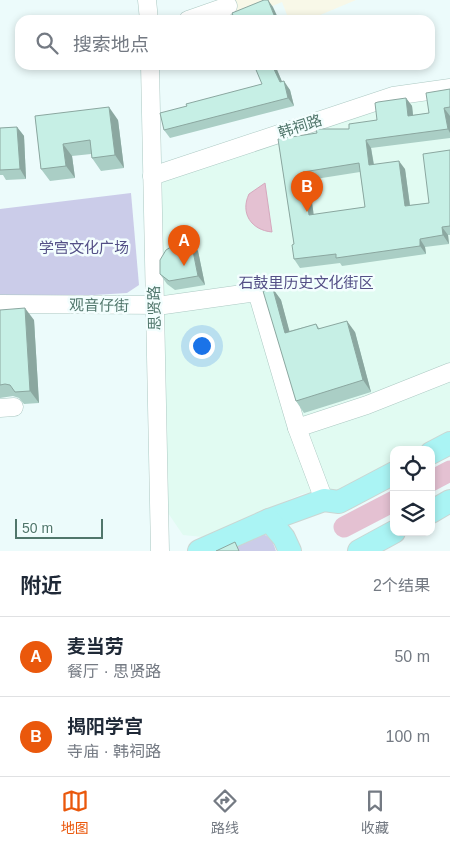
<!DOCTYPE html>
<html lang="zh">
<head>
<meta charset="utf-8">
<style>
	body { margin:0; font-family:Arial,"Noto Sans SC",sans-serif; background:#f2f2f3; color:#1f2937 }
	.controls { position:absolute; right:15px; bottom:15px; display:grid; overflow:hidden; border-radius:10px; box-shadow:0 2px 8px #0003 }
	.controls button { width:45px; height:45px; display:grid; place-items:center; padding:0; border:0; border-bottom:1px solid #e0e1e3; background:#fff; color:#1f2937; font:25px sans-serif }
	.scale { position:absolute; left:15px; bottom:12px; width:88px; box-sizing:border-box; padding-left:5px; border:2px solid #50766b; border-top:0; font-size:14px; line-height:18px; white-space:nowrap; color:#50766b; -webkit-text-stroke:4px #f3fefe; paint-order:stroke }
	.you { position:absolute; left:201px; top:345px; width:18px; height:18px; margin:-12px; border:4px solid #fff; border-radius:50%; background:#1a73e8; box-shadow:0 0 0 8px #1a73e833 }
	.badge { display:grid; place-items:center; width:32px; height:32px; border-radius:50%; background:#ea580c; color:#fff; font-size:16px; font-weight:700 }
	.pin { position:absolute; translate:-50% -41px; filter:drop-shadow(0 1px 2px #0008) }
	.pin::after { content:''; position:absolute; top:26px; width:18px; height:15px; background:inherit; clip-path:polygon(0 0,100% 0,50% 100%) }
	.list { margin:0; padding:0; list-style:none }
	h2 { display:flex; justify-content:space-between; align-items:center; height:65px; margin:0; padding:0 20px; font-size:21px }
	h2 small { font-size:16px; font-weight:400; color:#747a83 }
	.list li { display:grid; grid-template-columns:32px 1fr auto; gap:15px; align-items:center; box-sizing:border-box; height:80px; padding:0 20px; border-top:1px solid #e0e1e3 }
	.list b { display:block; font-size:19px; white-space:nowrap }
	.list p { margin:0; font-size:16px; white-space:nowrap; color:#747a83 }
	.list em { font-size:16px; font-style:normal; color:#747a83 }
	.icon { flex:none; width:28px; height:28px; fill:none; stroke:currentColor; stroke-width:2; stroke-linecap:round; stroke-linejoin:round }
	.map { position:relative; flex:none; width:450px; height:551px; overflow:hidden }
	.search { position:absolute; background:#fff; box-shadow:0 2px 8px #0003; left:15px; right:15px; top:15px; height:55px; display:flex; align-items:center; gap:12px; box-sizing:border-box; padding:0 18px; border-radius:15px; color:#747a83; font-size:19px }
	.sheet { height:225px; background:#fff }
	nav { display:flex; justify-content:space-around; align-items:center; box-sizing:border-box; height:70px; border-top:1px solid #e0e1e3; background:#fff; font-size:14px; color:#747a83 }
	nav a { display:grid; justify-items:center; gap:2px }
	nav .on { color:#ea580c }
	.map>svg:first-child { display:block }
</style>
</head>
<body>
<div class="map">
<svg width="450" height="551" viewBox="0 0 450 551">
	<rect width="100%" height="100%" fill="#ecfbfb"/>
	<path fill="#e1fbf2" d="M450,91V432L417,450H394V462L340,491L329,489L302,494L203,537L183,535L168,513L159,177L305,129Z"/>
	<path fill="#f8f8e8" d="M231,0H356L308,20H289L282,2L239,20Z"/>
	<g fill="#cbcce9">
		<path d="M131,193L139,285L127,293L29,299L0,297V209Z"/>
		<path d="M264,534L272,540L276,551H224Z"/>
	</g>
	<path fill="#e4c1d2" stroke="#d5a8bd" d="M265,183L272,232C251,230 240,213 249,194Z"/>
	<g fill="none" stroke-linecap="round" stroke-linejoin="round">
		<g stroke="#e4c1d2" stroke-width="21">
			<path d="M431,481L450,471"/>
			<path d="M344,527L394,501"/>
		</g>
		<defs>
			<g id="minor">
				<path d="M147,0L149,20"/>
				<path d="M188,20L228,6"/>
				<path d="M150,65L160,551"/>
				<path d="M152,176L393,96L450,88"/>
				<path d="M0,304L164,305L257,292L297,428L324,500"/>
				<path d="M0,408L14,407"/>
				<path d="M297,428L367,405L450,372"/>
			</g>
			<g id="major">
				<path d="M431,453L450,443"/>
				<path d="M431,512L450,501"/>
				<path d="M269,520L324,500L339,502L394,473"/>
				<path d="M199,551L269,520L284,538L290,551"/>
				<path d="M359,551L394,532"/>
			</g>
		</defs>
		<use href="#minor" stroke="#acc9c3" stroke-width="19"/>
		<use href="#major" stroke="#cad6d3" stroke-width="24"/>
		<use href="#minor" stroke="#fff" stroke-width="18"/>
		<use href="#major" stroke="#aaf4f4" stroke-width="22"/>
	</g>
	<g fill="#aacec5" fill-rule="evenodd">
		<path d="M275,65L282,82L290,90L294,106L170,138L164,130L187,106L262,84Z"/>
		<path d="M450,89V138L371,148L374,164L405,169L410,205L429,203L450,150V235H448L449,244L425,247L426,254L342,266L340,263L300,268L294,259V244L278,139L349,129L377,120L406,98L412,106L413,115L429,113ZM360,172L365,207L313,215L309,180Z"/>
		<path d="M35,116L118,120L124,168L101,171L92,158L91,154L72,156L75,178L50,181L41,169Z"/>
		<path d="M17,127L24,136L26,179L6,180L3,175H0V128Z"/>
		<path d="M186,242L198,251L205,285L175,290L167,284L160,274Z"/>
		<path d="M273,289L281,300L289,331L316,324L319,328L355,332L371,392L304,413L296,401Z"/>
		<path d="M0,310L34,320L39,403L24,404L19,398L13,396L0,398Z"/>
	</g>
	<g fill="#8ba7a0">
		<path d="M268,0L273,7L279,20H276Z"/>
		<path d="M272,65H275L286,91L280,82Z"/>
		<path d="M284,81L290,90L294,106L288,98Z"/>
		<path d="M406,98L412,106L414,124L408,116Z"/>
		<path d="M109,107L118,120L124,168L115,155Z"/>
		<path d="M444,108L450,116V133L448,129Z"/>
		<path d="M17,127L24,136L26,179L20,169Z"/>
		<path d="M366,140L371,148L375,173L369,165Z"/>
		<path d="M63,144L72,156L75,178L66,166Z"/>
		<path d="M399,161L405,169L411,214L405,206Z"/>
		<path d="M303,172L309,180L315,224L309,215Z"/>
		<path d="M442,227L448,235L449,244L443,235Z"/>
		<path d="M420,239L425,247L426,254L420,246Z"/>
		<path d="M191,241L198,251L205,285L198,276Z"/>
		<path d="M273,289L281,300L293,344L285,333Z"/>
		<path d="M25,308L34,320L39,403L30,391Z"/>
		<path d="M347,321L355,332L371,392L363,380Z"/>
	</g>
	<g fill="#c6efe5" stroke="#8ba7a0" fill-rule="evenodd">
		<path d="M264,0H268L276,20H235L232,13Z"/>
		<path d="M254,65H272L280,82L284,81L288,98L164,130L160,113L187,106L186,104L262,84Z"/>
		<path d="M450,89V107L444,108L448,129L366,140L369,165L399,161L405,206L429,203L423,154L450,150V226L442,227L443,235L420,239V246L336,258V254L294,259L292,245L294,244L278,139L317,133L316,129H349V124L377,120L375,103L378,102L406,98L408,116L429,113L426,93ZM359,163L365,207L309,215L303,172Z"/>
		<path d="M109,107L115,155L92,158L90,140L63,144L66,166L41,169L35,116Z"/>
		<path d="M17,127L20,169L0,170V128Z"/>
		<path d="M184,239L186,242L191,241L198,276L169,281L160,274V260L166,250Z"/>
		<path d="M273,289L285,333L316,324L318,329L347,321L363,380L296,401L263,291Z"/>
		<path d="M25,308L30,391L15,392L10,385L5,384L0,385V310Z"/>
		<path d="M235,542L239,551H216Z"/>
	</g>
	<g text-anchor="middle" dominant-baseline="central" stroke-width="5" stroke-linejoin="round" paint-order="stroke">
		<g font-size="15" fill="#50766b" stroke="#f3fefe">
			<text transform="translate(300 126) rotate(-18)">韩祠路</text>
			<text transform="translate(99 305) rotate(1)">观音仔街</text>
			<text transform="translate(154 308) rotate(-91)">思贤路</text>
		</g>
		<g font-size="15" fill="#534f86" stroke="#f3fefe">
			<text x="84" y="247">学宫文化广场</text>
			<text x="306" y="282">石鼓里历史文化街区</text>
		</g>
	</g>
</svg>
<div class="controls">
<button><svg class="icon" aria-label="locate" viewBox="0 0 24 24"><circle cx="12" cy="12" r="6"/><path d="M12 2v4M12 18v4M2 12h4M18 12h4"/></svg></button>
<button><svg class="icon" aria-label="layers" viewBox="0 0 24 24"><path d="M12 4l9 5-9 5-9-5zM3 14l9 5 9-5"/></svg></button>
</div>
<div class="scale">50 m</div>
<div class="you"></div>
<div class="pin badge" style="left:184px;top:266px">A</div>
<div class="pin badge" style="left:307px;top:212px">B</div>
<div class="search"><svg class="icon" aria-label="search" viewBox="0 0 24 24"><circle cx="10" cy="10" r="6"/><path d="M15 15l6 6"/></svg>搜索地点</div>
</div>
<section class="sheet">
<h2>附近<small>2个结果</small></h2>
<ul class="list">
<li><span class="badge">A</span><div><b>麦当劳</b><p>餐厅 · 思贤路</p></div><em>50 m</em></li>
<li><span class="badge">B</span><div><b>揭阳学宫</b><p>寺庙 · 韩祠路</p></div><em>100 m</em></li>
</ul>
</section>
<nav>
<a class="on"><svg class="icon" aria-label="map" viewBox="0 0 24 24"><path d="M3 6l6-2 6 2 6-2v14l-6 2-6-2-6 2zM9 4v14M15 6v14"/></svg>地图</a>
<a><svg class="icon" aria-label="directions" viewBox="0 0 24 24"><path d="M12 3l9 9-9 9-9-9zM9 14v-3h6M13 9l2 2-2 2"/></svg>路线</a>
<a><svg class="icon" aria-label="saved" viewBox="0 0 24 24"><path d="M7 4h10v16l-5-4-5 4z"/></svg>收藏</a>
</nav>
</body>
</html>
